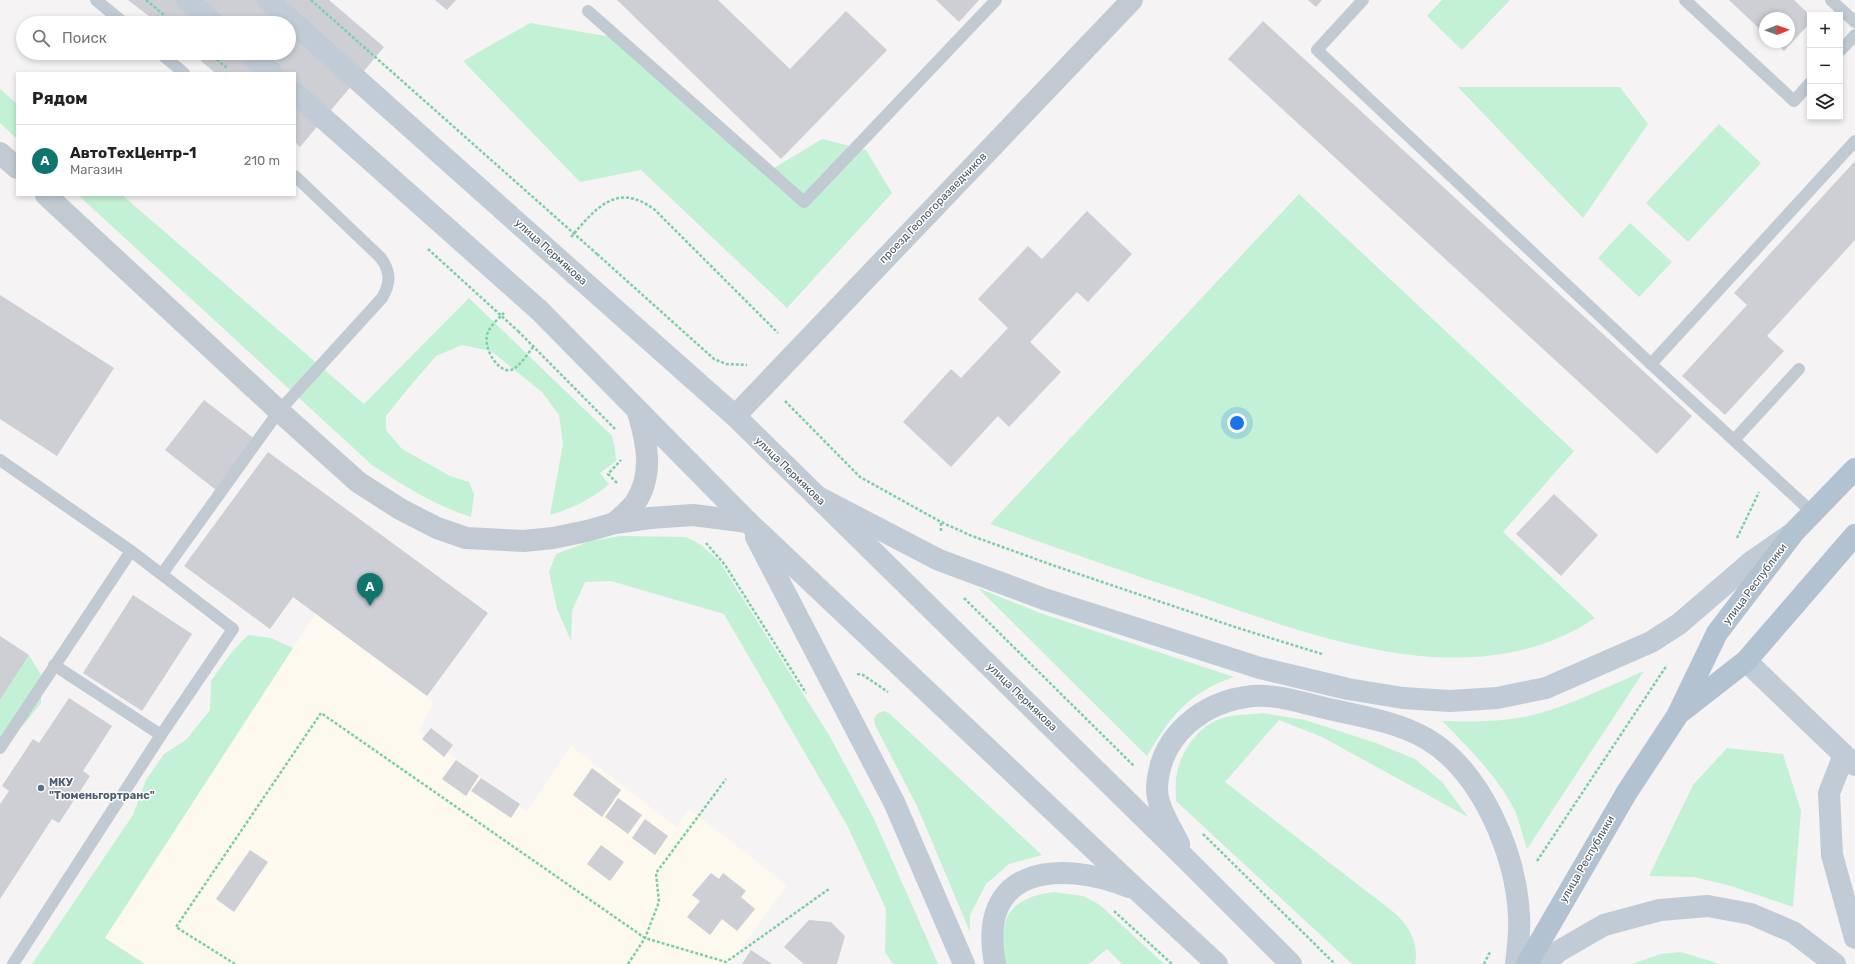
<!DOCTYPE html>
<html lang="ru">
<head>
<meta charset="utf-8">
<style>
	body { margin:0; font-family:Rubik,sans-serif; background:#f6f6f6; color:#222 }
	.controls { position:absolute; right:12px; top:12px; display:grid; overflow:hidden; border-radius:0px; box-shadow:0 2px 6px #0003 }
	.controls button { width:36px; height:36px; display:grid; place-items:center; padding:0; border:0; border-bottom:1px solid #e0e0e0; background:#fff; color:#222; font:20px sans-serif }
	.compass { position:absolute; left:1759px; top:12px; width:36px; height:36px; border-radius:50%; background:#fff; box-shadow:0 2px 6px #0003; rotate:89deg }
	.you { position:absolute; left:1237px; top:423px; width:14px; height:14px; margin:-10px; border:3px solid #fff; border-radius:50%; background:#1a73e8; box-shadow:0 0 0 6px #1a73e833 }
	.badge { display:grid; place-items:center; width:26px; height:26px; border-radius:50%; background:#0f766e; color:#fff; font-size:13px; font-weight:700 }
	.pin { position:absolute; translate:-50% -33px; filter:drop-shadow(0 1px 2px #0008) }
	.pin::after { content:''; position:absolute; top:21px; width:14px; height:12px; background:inherit; clip-path:polygon(0 0,100% 0,50% 100%) }
	.list { margin:0; padding:0; list-style:none }
	h2 { display:flex; justify-content:space-between; align-items:center; height:52px; margin:0; padding:0 16px; font-size:17px }
	h2 small { font-size:13px; font-weight:400; color:#767676 }
	.list li { display:grid; grid-template-columns:26px 1fr auto; gap:12px; align-items:center; box-sizing:border-box; height:72px; padding:0 16px; border-top:1px solid #e0e0e0 }
	.list b { display:block; font-size:15px; white-space:nowrap }
	.list p { margin:0; font-size:13px; white-space:nowrap; color:#767676 }
	.list em { font-size:13px; font-style:normal; color:#767676 }
	.icon { flex:none; width:22px; height:22px; fill:none; stroke:currentColor; stroke-width:2; stroke-linecap:round; stroke-linejoin:round }
	.map { position:relative; flex:none; width:1855px; height:964px; overflow:hidden }
	.search { position:absolute; background:#fff; box-shadow:0 2px 6px #0003; left:16px; top:16px; width:280px; height:44px; display:flex; align-items:center; gap:10px; box-sizing:border-box; padding:0 14px; border-radius:22px; color:#767676; font-size:15px }
	.panel { position:absolute; background:#fff; box-shadow:0 2px 6px #0003; left:16px; top:72px; width:280px; height:124px; border-radius:0px }
	.map>svg:first-child { display:block }
</style>
</head>
<body>
<div class="map">
<svg width="1855" height="964" viewBox="0 0 1855 964">
	<rect width="100%" height="100%" fill="#f5f3f3"/>
	<path fill="#fdf9ef" d="M316,614L427,696L433,703L419,731L527,812L571,746L676,827L689,809L787,885L730,964H145L105,938L293,648Z"/>
	<g fill="#c3f1d5">
		<path d="M1442,0H1510L1462,50L1427,16Z"/>
		<path d="M530,23L629,40L774,168L822,139L866,150L892,193L787,308L641,170L580,182L463,61Z"/>
		<path d="M1458,87H1620L1648,124L1583,218Z"/>
		<path d="M0,89L17,104V139L0,123Z"/>
		<path d="M1719,124L1761,163L1688,242L1646,203Z"/>
		<path d="M1299,194L1574,451L1503,532L1595,618C1473,700 1313,636 1189,593C1122,571 1056,548 990,524Z"/>
		<path d="M78,195H122L364,404L469,298L612,436L615,448L616,461L600,473L609,484C591,500 572,508 550,515L563,444L559,415L542,392L491,351L462,345L436,356L406,391L386,416V430L402,449L450,476L469,482L474,494L471,517C434,505 404,486 372,465Z"/>
		<path d="M1630,223L1672,262L1639,297L1598,258Z"/>
		<path d="M620,536L686,537L701,545L719,561L829,735L874,819L938,964H893L885,952L886,909L848,827L724,614L611,581L585,582L572,611L571,641L557,609L549,572L556,554L588,542Z"/>
		<path d="M978,588L1040,613L1234,677C1189,692 1170,717 1147,756Z"/>
		<path d="M248,635L271,638L293,648L105,938L145,964H32L133,815L146,780L164,754L186,740L210,710L211,681L231,653Z"/>
		<path d="M29,655L41,675V703L25,723L0,747V700Z"/>
		<path d="M1644,671L1527,849C1523,837 1520,823 1515,811C1498,777 1469,748 1442,721C1472,722 1503,722 1533,715C1571,705 1607,687 1644,671Z"/>
		<path d="M884,711L890,714L1042,855L1009,864L986,884L970,915V932L917,806L875,725L874,719L878,713Z"/>
		<path d="M1263,713L1305,720L1376,743L1415,759L1442,782L1468,817L1322,737L1279,720L1225,782L1396,914C1410,928 1419,944 1415,964H1352L1176,801C1176,792 1175,781 1177,773C1181,751 1200,724 1223,718C1235,714 1250,715 1263,713Z"/>
		<path d="M1727,748L1783,754L1801,811L1793,907L1731,886L1694,877L1649,876L1693,785Z"/>
		<path d="M1054,892L1083,896L1100,905L1164,964H1122L1107,949L1089,964H1006C996,920 1008,898 1054,892Z"/>
		<path d="M1681,952L1720,964H1632L1661,954Z"/>
	</g>
	<g fill="#cdcfd5">
		<path d="M128,0H329L384,47L300,147L295,142V73H215L192,53H289V23H158Z"/>
		<path d="M435,0H456L447,10Z"/>
		<path d="M617,0H718L790,69L846,11L887,50L781,159Z"/>
		<path d="M936,0H979L959,22Z"/>
		<path d="M1308,0H1322L1316,7Z"/>
		<path d="M1729,0H1794L1810,15V23L1784,51L1774,42H1789V18H1765V34Z"/>
		<path d="M1263,21L1692,416L1657,454L1228,59Z"/>
		<path d="M1855,161V240L1767,336L1784,351L1725,415L1682,376L1747,305L1734,293Z"/>
		<path d="M1087,211L1132,254L1088,302L1077,292L1030,342L1061,372L1009,427L998,416L951,467L903,422L951,369L961,378L1008,328L978,299L1028,246L1042,259Z"/>
		<path d="M0,295L114,368L57,456L0,419Z"/>
		<path d="M204,400L256,440L216,490L165,450Z"/>
		<path d="M268,452L488,613L427,696L293,597L270,629L184,566Z"/>
		<path d="M1554,494L1598,535L1561,576L1516,534Z"/>
		<path d="M133,595L192,634L142,711L83,673Z"/>
		<path d="M0,636L29,655L0,700Z"/>
		<path d="M69,698L112,726L83,771L90,776L59,823L52,819L0,899V804L9,791L2,786L33,739L39,743Z"/>
		<path d="M431,728L453,745L444,757L422,739Z"/>
		<path d="M456,760L479,776L466,796L442,779Z"/>
		<path d="M592,768L621,790L602,817L573,795Z"/>
		<path d="M481,778L520,804L511,818L471,791Z"/>
		<path d="M618,798L642,815L628,834L605,817Z"/>
		<path d="M645,819L668,836L655,855L632,838Z"/>
		<path d="M601,845L624,862L610,881L587,864Z"/>
		<path d="M250,850L268,862L234,912L216,899Z"/>
		<path d="M711,873L719,879L723,873L746,891L741,897L755,909L737,931L722,919L710,935L687,917L700,901L692,895Z"/>
		<path d="M809,920L831,922L845,936L837,964H804L784,947Z"/>
		<path d="M751,950L772,964H742Z"/>
	</g>
	<g fill="none" stroke-linecap="round" stroke-linejoin="round">
		<g stroke="#7ad0a6" stroke-width="2.5" stroke-dasharray="3 2" stroke-linecap="butt">
			<path d="M146,0L164,15"/>
			<path d="M209,53L227,68"/>
			<path d="M571,237C596,208 617,181 655,210L778,333"/>
			<path d="M597,254L714,359L726,364L747,365"/>
			<path d="M504,313C499,318 491,325 488,332C481,346 500,379 515,368C522,363 528,353 534,346"/>
			<path d="M518,331L615,429"/>
			<path d="M785,401L860,477L941,522L972,536L1055,566L1238,628L1322,654"/>
			<path d="M617,483L608,474L621,460"/>
			<path d="M941,531V522"/>
			<path d="M1737,538L1759,492"/>
			<path d="M706,543L725,565L806,693"/>
			<path d="M964,598L1134,766"/>
			<path d="M857,674L863,675L888,692"/>
			<path d="M1203,834L1335,964"/>
			<path d="M1537,861L1667,665"/>
			<path d="M1114,911L1172,964"/>
			<path d="M235,964L176,927L321,713L645,938L726,962L829,889"/>
			<path d="M628,964L645,938L659,902L656,873L726,779"/>
			<path d="M1484,964L1490,952"/>
		</g>
		<g stroke="#c1cad2" stroke-width="12">
			<path d="M96,0L124,23"/>
			<path d="M1363,0L1317,50L1651,364L1813,513"/>
			<path d="M1685,0L1794,101L1810,83"/>
			<path d="M1831,0L1855,22"/>
			<path d="M588,11L804,202L996,0"/>
			<path d="M1840,51L1855,35"/>
			<path d="M160,53L184,73"/>
			<path d="M1651,364L1855,141"/>
			<path d="M1734,440L1799,369"/>
			<path d="M0,460L131,551"/>
			<path d="M162,574L279,411L382,298C391,283 391,271 380,257L295,176"/>
			<path d="M54,665L161,735"/>
			<path d="M0,748L131,551L233,629L161,735L13,964"/>
		</g>
		<path stroke="#c1cad2" stroke-width="22" d="M735,416L1132,0"/>
		<g stroke="#c1cad2" stroke-width="22">
			<path d="M0,153L17,168"/>
			<path d="M46,195L279,411L358,482L400,509L437,528L466,538L524,541L553,538L587,531L615,523L650,518L693,515L748,522"/>
			<path d="M615,523C621,517 630,510 635,503C654,475 647,442 638,412"/>
			<path d="M1844,755L1855,765"/>
		</g>
		<g stroke="#c1cbd6" stroke-width="22">
			<path d="M187,0L214,23"/>
			<path d="M249,53L272,73"/>
			<path d="M575,274L735,416L1185,858L1291,964"/>
			<path d="M539,310L748,522L1137,890L1217,964"/>
			<path d="M816,496L939,560L1044,599L1260,668L1348,689L1403,698L1450,701L1497,698L1546,688L1651,642L1679,624L1751,562L1790,535"/>
			<path d="M756,537L894,802L964,964"/>
			<path d="M1746,661L1844,755L1829,793L1832,855L1855,938"/>
			<path d="M1179,844C1171,827 1156,806 1157,787C1160,735 1203,701 1253,696C1278,694 1305,704 1329,709C1361,716 1398,722 1427,739C1482,772 1516,854 1519,916C1520,932 1518,948 1516,964"/>
			<path d="M995,964C976,867 1059,859 1129,887"/>
			<path d="M1544,964L1559,951L1604,925L1660,910L1708,906L1751,914L1793,932L1835,964"/>
		</g>
		<g stroke="#b3c2d1" stroke-width="22">
			<path d="M1682,711L1746,661L1855,535"/>
			<path d="M1527,964L1627,792L1677,716L1717,633L1794,532L1855,469"/>
		</g>
		<g stroke="#7ad0a6" stroke-width="2.5" stroke-dasharray="3 2" stroke-linecap="butt">
			<path d="M311,0L597,254"/>
			<path d="M428,249L518,331"/>
		</g>
		<g stroke="#c1cbd6" stroke-width="22">
			<path d="M268,0L575,274"/>
			<path d="M295,93L539,310"/>
		</g>
	</g>
	<circle fill="#5c6f8a" stroke="#fff" stroke-width="1.5" cx="41" cy="788" r="4"/>
	<g text-anchor="middle" dominant-baseline="central" stroke-width="3" stroke-linejoin="round" paint-order="stroke">
		<g font-size="11" fill="#4a5661" stroke="#fff">
			<text transform="translate(933 208) rotate(-46)">проезд Геологоразведчиков</text>
			<text transform="translate(551 252) rotate(42)">улица Пермякова</text>
			<text transform="translate(790 471) rotate(44)">улица Пермякова</text>
			<text transform="translate(1755 584) rotate(-53)">улица Республики</text>
			<text transform="translate(1022 697) rotate(44)">улица Пермякова</text>
			<text transform="translate(1587 859) rotate(-60)">улица Республики</text>
		</g>
		<g font-size="11" font-weight="bold" fill="#4e5e75" stroke="#fff" text-anchor="start">
			<text x="49" y="782">МКУ<tspan x="49" dy="13">"Тюменьгортранс"</tspan></text>
		</g>
	</g>
</svg>
<div class="controls">
<button>+</button>
<button>−</button>
<button><svg class="icon" aria-label="layers" viewBox="0 0 24 24"><path d="M12 4l9 5-9 5-9-5zM3 14l9 5 9-5"/></svg></button>
</div>
<svg class="compass" viewBox="-18 -18 36 36"><path d="M0-13l5 13h-10z" fill="#e53935"/><path d="M0 13l5-13h-10z" fill="#767676"/></svg>
<div class="you"></div>
<div class="pin badge" style="left:370px;top:606px">A</div>
<div class="search"><svg class="icon" aria-label="search" viewBox="0 0 24 24"><circle cx="10" cy="10" r="6"/><path d="M15 15l6 6"/></svg>Поиск</div>
<section class="panel">
<h2>Рядом<small></small></h2>
<ul class="list">
<li><span class="badge">A</span><div><b>АвтоТехЦентр-1</b><p>Магазин</p></div><em>210 m</em></li>
</ul>
</section>
</div>
</body>
</html>
